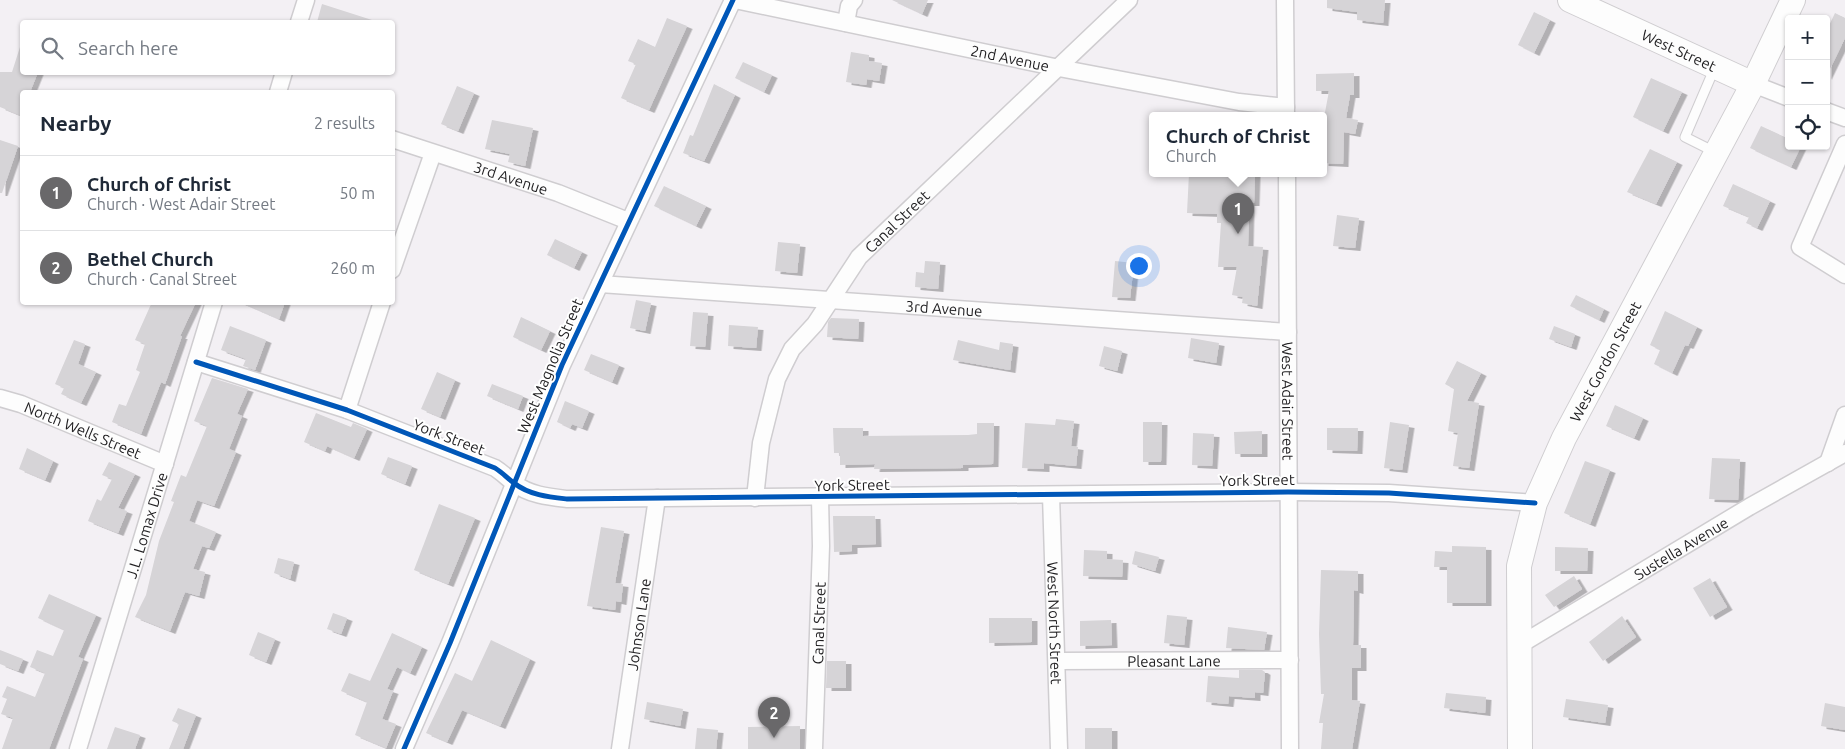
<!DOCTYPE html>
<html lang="en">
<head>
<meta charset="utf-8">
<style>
	body { margin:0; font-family:Ubuntu,sans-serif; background:#f2f2f3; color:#1f2937 }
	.controls { position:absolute; right:15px; top:15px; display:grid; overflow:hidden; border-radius:5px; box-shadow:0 1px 4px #0004 }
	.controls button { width:45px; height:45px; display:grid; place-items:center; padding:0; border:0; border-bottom:1px solid #e0e1e3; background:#fff; color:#1f2937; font:25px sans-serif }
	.you { position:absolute; left:1138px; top:265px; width:18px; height:18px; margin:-12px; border:4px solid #fff; border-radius:50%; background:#1a73e8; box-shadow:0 0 0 8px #1a73e833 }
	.badge { display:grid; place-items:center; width:32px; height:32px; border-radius:50%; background:#69686a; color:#fff; font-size:16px; font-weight:700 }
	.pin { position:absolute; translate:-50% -41px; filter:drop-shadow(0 1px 2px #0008) }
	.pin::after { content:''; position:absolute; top:26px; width:18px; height:15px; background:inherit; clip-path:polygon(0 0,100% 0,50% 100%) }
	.popup { position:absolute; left:1149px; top:112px; width:178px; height:65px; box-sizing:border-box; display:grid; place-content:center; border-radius:5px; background:#fff; filter:drop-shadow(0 1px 4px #0005); font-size:16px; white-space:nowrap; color:#747a83 }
	.popup b { font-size:19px; color:#1f2937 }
	.popup::after { content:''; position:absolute; left:50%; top:100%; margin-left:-10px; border:10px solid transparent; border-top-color:#fff }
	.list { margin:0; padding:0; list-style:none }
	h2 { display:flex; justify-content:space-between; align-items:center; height:65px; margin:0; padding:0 20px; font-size:21px }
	h2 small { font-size:16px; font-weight:400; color:#747a83 }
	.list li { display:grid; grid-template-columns:32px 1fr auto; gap:15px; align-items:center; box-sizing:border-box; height:75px; padding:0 20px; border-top:1px solid #e0e1e3 }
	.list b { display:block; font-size:19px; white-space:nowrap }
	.list p { margin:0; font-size:16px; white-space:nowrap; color:#747a83 }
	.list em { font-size:16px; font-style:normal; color:#747a83 }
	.icon { flex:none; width:28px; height:28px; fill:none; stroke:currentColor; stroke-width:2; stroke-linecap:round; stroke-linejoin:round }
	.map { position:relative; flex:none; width:1845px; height:749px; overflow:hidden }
	.search { position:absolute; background:#fff; box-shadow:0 1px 4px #0004; left:20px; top:20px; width:375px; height:55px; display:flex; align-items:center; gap:12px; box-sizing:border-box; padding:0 18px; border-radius:5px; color:#747a83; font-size:19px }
	.panel { position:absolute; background:#fff; box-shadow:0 1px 4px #0004; left:20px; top:90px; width:375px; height:215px; border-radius:5px }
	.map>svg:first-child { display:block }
</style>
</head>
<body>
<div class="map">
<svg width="1845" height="749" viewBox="0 0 1845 749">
	<defs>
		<filter id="shadow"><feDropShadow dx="5.5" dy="3" stdDeviation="0" flood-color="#0004"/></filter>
	</defs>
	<rect width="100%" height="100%" fill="#f3f0f4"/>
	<g fill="#d6d4d7" filter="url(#shadow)">
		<path d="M892,0H928L922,14Z"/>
		<path d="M1327,0H1385L1383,23L1357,20V12L1327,8Z"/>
		<path d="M322,4L372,20L371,22H317Z"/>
		<path d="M1534,12L1550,20L1534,53L1518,45Z"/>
		<path d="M1835,13L1845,18V38L1826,77V32Z"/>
		<path d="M667,18L687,26L649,110L621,98L636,64L628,61L638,39L655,47Z"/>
		<path d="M20,47H22V72H38L30,92H22V116L0,107V72H12Z"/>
		<path d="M851,52L869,55V61L882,63L879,81L867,79L866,85L846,82Z"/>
		<path d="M743,62L772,75L764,92L735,78Z"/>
		<path d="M1354,73V95H1350L1346,118L1358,120L1355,134L1344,132L1343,164L1323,163V123L1329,91H1316V74Z"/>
		<path d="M1651,78L1682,92L1663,131L1633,117Z"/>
		<path d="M714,84L735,95L704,161L683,153L690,135L693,136Z"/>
		<path d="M457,86L474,93L458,131L441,124Z"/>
		<path d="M492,120L533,128L525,166L508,162L510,154L485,149Z"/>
		<path d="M1761,126L1789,139V146H1801L1791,167L1750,148Z"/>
		<path d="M0,140L18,146L2,193H0Z"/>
		<path d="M1650,149L1677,162L1656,204L1627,192Z"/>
		<path d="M1189,173H1255L1254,203H1249L1248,246L1263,247L1257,306L1242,303L1243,297L1232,295L1237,267H1218L1221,223H1217V214L1187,213Z"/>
		<path d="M1733,184L1770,201L1757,228L1746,223L1749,217L1723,206Z"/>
		<path d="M664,186L706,206L696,226L654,206Z"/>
		<path d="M1337,215L1359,218L1355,248L1333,246Z"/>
		<path d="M555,239L582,252L574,268L547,255Z"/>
		<path d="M778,242L800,244L797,273L775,271Z"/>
		<path d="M925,261L940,262L938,289L915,287L916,272L924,273Z"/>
		<path d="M1115,261L1134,263L1130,298L1112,297Z"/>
		<path d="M1576,295L1604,309L1599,320L1570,306Z"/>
		<path d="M636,300L651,303L645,331L630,328Z"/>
		<path d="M152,302H196L180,336H182L165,384L161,382L141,434L112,422L119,404L126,406L140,372L136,370L145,344L135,340Z"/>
		<path d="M240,302H285L279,319Z"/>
		<path d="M1665,311L1697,327L1688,346L1685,345L1672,373L1654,364L1660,350L1650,345Z"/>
		<path d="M693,312L708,313L705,347L690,346Z"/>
		<path d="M521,317L550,331L541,350L513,337Z"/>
		<path d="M831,318L859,319L858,339L827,337L828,322Z"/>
		<path d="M729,325L758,327L756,348L728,346Z"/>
		<path d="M230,326L266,340L255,370L243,366L246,359L221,350Z"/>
		<path d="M1554,326L1575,334L1571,347L1549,339Z"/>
		<path d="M1191,338L1219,343L1216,363L1188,358Z"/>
		<path d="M74,340L85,344L78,364L96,372L81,403L61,394L64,388L55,384Z"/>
		<path d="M958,340L999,350L1000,342L1013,344L1010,370L953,360Z"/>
		<path d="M1104,346L1122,351L1117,371L1099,366Z"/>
		<path d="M591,354L619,365L612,382L584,370Z"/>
		<path d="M1457,361L1481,373L1467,401L1479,403L1469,468L1453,466L1458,433L1448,431L1454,389L1445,384Z"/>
		<path d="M437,372L455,380L440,417L421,409Z"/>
		<path d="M212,378L248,389L237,414L242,416L229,449L236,452L214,506L197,500L189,521L216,532L209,548L202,546L193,569L205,572L199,596L185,592L170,631L135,617L146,595L159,541L174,502L171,501L181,475L186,477L207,426L194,421Z"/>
		<path d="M492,384L523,396L518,409L487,396Z"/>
		<path d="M565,401L589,411L582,428L572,424L570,428L557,422Z"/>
		<path d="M1615,405L1643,418L1634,438L1606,426Z"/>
		<path d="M316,413L351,427L353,423L367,429L354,458L327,446L325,451L304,442Z"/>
		<path d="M1056,419L1074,421L1071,446L1078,447L1076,466L1044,463V469L1022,468L1025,423L1055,425Z"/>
		<path d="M1143,422H1162L1161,462H1143Z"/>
		<path d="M1390,422L1409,425L1402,470L1384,468Z"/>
		<path d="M977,423H994L993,464L963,465V468L874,469L875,464L840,465V453H834L833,428H863V436L968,435L977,434Z"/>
		<path d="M1327,428H1358L1357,451L1327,450Z"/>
		<path d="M1262,431V454H1235L1234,432Z"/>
		<path d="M1193,433L1214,434L1212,466L1192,465Z"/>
		<path d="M27,448L53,461L45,480L19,469Z"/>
		<path d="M388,457L412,466L405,484L381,474Z"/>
		<path d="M1712,458L1740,459L1738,500L1709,499Z"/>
		<path d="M1585,461L1610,470L1590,524L1564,513Z"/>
		<path d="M109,462L135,474L118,508L127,511L118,533L88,521L97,499L101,501L112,479L102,475Z"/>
		<path d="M439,504L475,518L448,584L414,570Z"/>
		<path d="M833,516H875L876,544L852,545V551L834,552Z"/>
		<path d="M601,527L624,531L615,583L623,584L621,602L616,601L615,610L587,606Z"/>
		<path d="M1452,546L1486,547V603H1447V567H1434L1435,551L1452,552Z"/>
		<path d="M1555,547L1588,548L1587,571H1555Z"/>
		<path d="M1084,550L1107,551V559L1123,560L1122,577L1083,576Z"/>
		<path d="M1135,551L1159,557L1155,571L1132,564Z"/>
		<path d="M278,558L294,562L290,579L274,573Z"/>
		<path d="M1321,570L1358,571V591L1354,590L1353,645H1361V668H1352V700L1360,701L1352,749H1321L1323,723H1319L1324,694H1321L1319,634Z"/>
		<path d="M1574,576L1582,589L1554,607L1545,595Z"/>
		<path d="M1710,578L1727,607L1710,617L1693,588Z"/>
		<path d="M49,594L96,615L78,657L83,659L49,749H2L13,718L1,714L7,699L2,697L7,686L35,697L45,673L30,667L37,650L53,656L64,630L38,618Z"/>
		<path d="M333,613L347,618L341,634L327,629Z"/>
		<path d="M1167,615L1187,617L1184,645L1164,643Z"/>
		<path d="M1622,616L1636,637L1603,661L1589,642Z"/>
		<path d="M989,618H1032V642L989,643Z"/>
		<path d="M1111,620L1112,645L1080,646V621Z"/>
		<path d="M1228,627L1267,632L1264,650L1226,648Z"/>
		<path d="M258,632L275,639L266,662L249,655Z"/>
		<path d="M392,633L422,647L410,673L397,667L387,689L393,691L382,719L396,724L386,748L355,735L367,702L341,691L349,673L370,681Z"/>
		<path d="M491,640L530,659L500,726L462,710L447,742L426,733L455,673L472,681Z"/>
		<path d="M0,650L23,659L18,671L0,664Z"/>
		<path d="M827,661H846V688H826Z"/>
		<path d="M1239,670H1262L1265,672L1263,693L1255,692V698L1229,696L1228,704L1206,702L1208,676L1239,678Z"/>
		<path d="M1446,693L1486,697L1485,713L1444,708Z"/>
		<path d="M1566,699L1608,705L1605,723L1563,717Z"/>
		<path d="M647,702L683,709L680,726L644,719Z"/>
		<path d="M1825,703L1845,707V730L1821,726Z"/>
		<path d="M178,708L196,715L183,749H169L179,724L172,721Z"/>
		<path d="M800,726V749H748V727Z"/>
		<path d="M115,727L140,735L135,749H107Z"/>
		<path d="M697,728L718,730L716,749H695Z"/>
		<rect x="1085" y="728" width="27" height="21"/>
	</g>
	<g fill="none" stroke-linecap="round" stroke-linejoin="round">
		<defs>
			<path id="lane" d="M1715,67L1685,137L1715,152"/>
			<g id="street">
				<path id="s1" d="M735,0L1059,68L1239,102L1286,107"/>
				<path d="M1285,0L1286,115"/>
				<path d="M299,22L306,0"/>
				<path d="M846,23L849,6L854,0"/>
				<path d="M1753,84L1789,98"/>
				<path d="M278,92L284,72"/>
				<path d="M1826,111L1845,118"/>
				<path id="s2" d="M392,139L558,193L628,221"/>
				<path d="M1845,144L1800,247L1845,275"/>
				<path id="s3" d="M1287,173L1290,749"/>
				<path d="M392,270L433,153"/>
				<path id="s4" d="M600,284L1288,332"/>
				<path d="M196,362L347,410L495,468C503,473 507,478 514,483C529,495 549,497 567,499L1288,492L1389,493L1535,503"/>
				<path id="s5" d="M0,398L21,404L165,464"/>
				<path d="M347,410L382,302"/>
				<path d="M1828,463L1845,415"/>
				<path id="s6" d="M1051,495L1059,749"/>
				<path id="s7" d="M755,498L761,443L777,379L792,349L815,324L859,257L1129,0"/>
				<path id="s8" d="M1518,646L1749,507L1845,453"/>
				<path id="s9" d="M1058,661L1290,660"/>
				<path id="s10" d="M78,749L214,302"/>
				<path d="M404,749L450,643L562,365L733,0"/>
				<path id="s11" d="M620,749L657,498"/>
				<path id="s12" d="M814,749L821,546L820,497"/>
			</g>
			<g id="secondary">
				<path id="s13" d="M1570,0L1753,84"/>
				<path id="s14" d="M1520,749L1519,566L1535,503L1564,438L1753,84L1793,0"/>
			</g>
		</defs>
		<use href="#lane" stroke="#cfcdd0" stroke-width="11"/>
		<use href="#street" stroke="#cfcdd0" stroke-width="19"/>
		<use href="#secondary" stroke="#cfcdd0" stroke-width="26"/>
		<use href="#lane" stroke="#fdfdfd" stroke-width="9"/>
		<use href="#street" stroke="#fdfdfd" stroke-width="16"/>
		<use href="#secondary" stroke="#fdfdfd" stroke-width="24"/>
		<defs>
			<g id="cycleway">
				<path d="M196,362L347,410L495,468C503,473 507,478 514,483C529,495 549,497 567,499L1288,492L1389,493L1535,503"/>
				<path d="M404,749L450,643L562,365L733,0"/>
			</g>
		</defs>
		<use href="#cycleway" stroke="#fff" stroke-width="8"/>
		<use href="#cycleway" stroke="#0057b8" stroke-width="5"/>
	</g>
	<g text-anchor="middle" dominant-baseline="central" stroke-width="4" stroke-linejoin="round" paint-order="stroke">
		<g font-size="15" fill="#1f1e20" stroke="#fff">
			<text stroke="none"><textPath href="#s13" startOffset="120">West Street</textPath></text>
			<text stroke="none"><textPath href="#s1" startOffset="281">2nd Avenue</textPath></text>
			<text stroke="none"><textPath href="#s2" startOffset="125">3rd Avenue</textPath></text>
			<text stroke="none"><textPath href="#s7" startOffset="321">Canal Street</textPath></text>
			<text stroke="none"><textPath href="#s4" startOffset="345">3rd Avenue</textPath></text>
			<text stroke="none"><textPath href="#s14" startOffset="406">West Gordon Street</textPath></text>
			<text transform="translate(550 366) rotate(-67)">West Magnolia Street</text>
			<text stroke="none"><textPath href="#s3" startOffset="228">West Adair Street</textPath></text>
			<text stroke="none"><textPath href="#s5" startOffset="89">North Wells Street</textPath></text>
			<text transform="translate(449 437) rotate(21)">York Street</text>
			<text transform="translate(1257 480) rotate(-1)">York Street</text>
			<text transform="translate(852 485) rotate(-1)">York Street</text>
			<text stroke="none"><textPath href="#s10" startOffset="234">J.L. Lomax Drive</textPath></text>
			<text stroke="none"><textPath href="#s8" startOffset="190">Sustella Avenue</textPath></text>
			<text stroke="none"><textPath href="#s6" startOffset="128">West North Street</textPath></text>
			<text stroke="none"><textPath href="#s12" startOffset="126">Canal Street</textPath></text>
			<text stroke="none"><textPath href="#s11" startOffset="126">Johnson Lane</textPath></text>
			<text stroke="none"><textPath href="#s9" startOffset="116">Pleasant Lane</textPath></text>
		</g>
	</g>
</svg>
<div class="controls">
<button>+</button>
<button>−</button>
<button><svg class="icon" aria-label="locate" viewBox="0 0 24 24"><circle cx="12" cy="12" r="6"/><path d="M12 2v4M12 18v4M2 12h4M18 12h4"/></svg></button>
</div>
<div class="you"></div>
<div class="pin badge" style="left:1238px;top:234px">1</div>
<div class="popup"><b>Church of Christ</b>Church</div>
<div class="pin badge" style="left:774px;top:738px">2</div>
<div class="search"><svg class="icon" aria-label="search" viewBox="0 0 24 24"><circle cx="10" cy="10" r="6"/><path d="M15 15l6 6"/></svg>Search here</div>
<section class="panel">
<h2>Nearby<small>2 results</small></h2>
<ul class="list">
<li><span class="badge">1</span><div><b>Church of Christ</b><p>Church · West Adair Street</p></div><em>50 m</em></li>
<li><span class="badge">2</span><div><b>Bethel Church</b><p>Church · Canal Street</p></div><em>260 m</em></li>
</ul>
</section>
</div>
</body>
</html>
